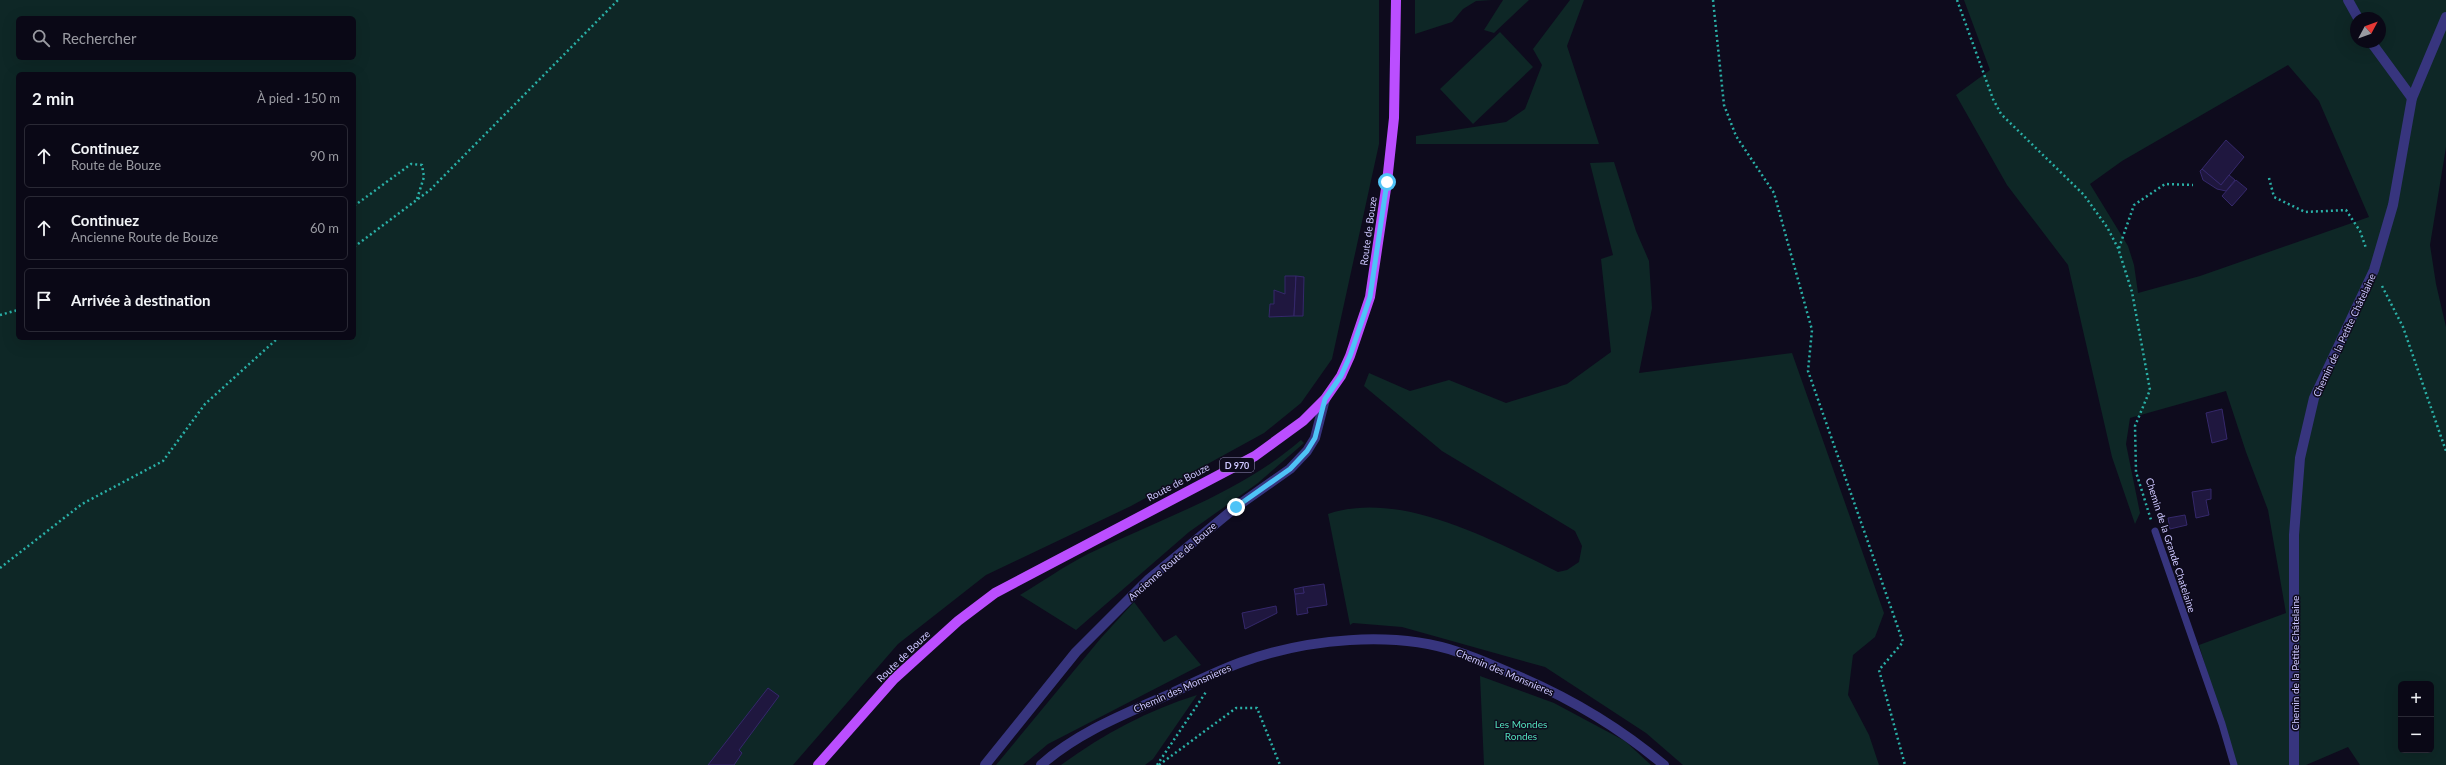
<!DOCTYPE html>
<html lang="fr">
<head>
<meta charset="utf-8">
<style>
	body { margin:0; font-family:Lato,sans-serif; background:#13111f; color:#f1f3f6 }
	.controls { position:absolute; right:12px; bottom:12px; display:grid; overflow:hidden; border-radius:6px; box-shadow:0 4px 16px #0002 }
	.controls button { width:36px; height:36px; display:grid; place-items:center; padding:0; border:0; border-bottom:1px solid #2a2935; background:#0a0816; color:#f1f3f6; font:20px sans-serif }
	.compass { position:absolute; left:2350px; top:12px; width:36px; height:36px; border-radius:50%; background:#0a0816; box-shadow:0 4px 16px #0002; rotate:49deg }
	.stop { position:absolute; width:12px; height:12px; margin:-9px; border:3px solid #4fc3f7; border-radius:50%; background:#fff }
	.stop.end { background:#4fc3f7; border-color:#fff; box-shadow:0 1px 4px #0008 }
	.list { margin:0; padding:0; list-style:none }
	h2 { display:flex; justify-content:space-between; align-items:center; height:52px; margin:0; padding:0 16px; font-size:17px }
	h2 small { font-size:13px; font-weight:400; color:#999aa1 }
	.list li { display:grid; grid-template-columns:26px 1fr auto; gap:12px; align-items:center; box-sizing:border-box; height:64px; margin:0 8px 8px; padding:0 8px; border:1px solid #2a2935; border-radius:6px }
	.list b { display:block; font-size:15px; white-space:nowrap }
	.list p { margin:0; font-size:13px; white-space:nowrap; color:#999aa1 }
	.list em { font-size:13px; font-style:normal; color:#999aa1 }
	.icon { flex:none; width:22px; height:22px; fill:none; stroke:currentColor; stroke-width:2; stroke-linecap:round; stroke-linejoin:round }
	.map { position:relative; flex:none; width:2446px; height:765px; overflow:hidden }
	.search { position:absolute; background:#0a0816; box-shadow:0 4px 16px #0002; left:16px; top:16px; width:340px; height:44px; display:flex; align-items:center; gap:10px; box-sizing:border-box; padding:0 14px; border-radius:6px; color:#999aa1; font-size:15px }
	.panel { position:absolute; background:#0a0816; box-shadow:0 4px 16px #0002; left:16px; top:72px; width:340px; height:268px; border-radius:6px }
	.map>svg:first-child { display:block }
</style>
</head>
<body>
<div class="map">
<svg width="2446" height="765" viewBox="0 0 2446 765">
	<rect width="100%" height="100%" fill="#0e0b1d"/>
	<g fill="#0e2726" fill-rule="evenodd">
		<path d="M0,0H1379V144L1332,359L1301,403L1264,433L1131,506L986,575L898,644L793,765H0ZM18,18H354V58H18ZM18,74H354V338H18Z"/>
		<path d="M1415,0H1492L1476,1L1463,9L1452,22L1415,34Z"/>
		<path d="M1503,0H1529L1494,33L1484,30Z"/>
		<path d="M1570,0H1584L1567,46L1599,144H1416V136L1506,122L1525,109L1542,65L1533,49Z"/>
		<path d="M1964,0H2446V147L2430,245L2436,284L2446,327V765H2360L2348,747L2306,765H2235L2199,645L2286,613L2268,510L2246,452L2226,391L2130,418L2126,444L2140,513L2135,524L2112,457L2068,265L2007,185L1956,95L1990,70ZM2356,18H2380V42H2356ZM2288,65L2319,101L2369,217L2200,276L2138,293L2134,265L2128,246L2090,184L2122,161ZM2401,684H2431V750H2401Z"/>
		<path d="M1500,32L1533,67L1473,124L1440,89Z"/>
		<path d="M1614,162L1636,231L1649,261L1652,308L1639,373L1792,353L1884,613L1875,637L1853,655L1848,695L1869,735L1879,765H1683L1646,733L1545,667L1402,627L1353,623L1350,625L1328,514C1400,489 1494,541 1558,572L1567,570L1579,562L1582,546L1575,531L1442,451L1364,386L1369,373L1410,391L1449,380L1506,403L1567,384L1611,352L1601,259L1613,255L1590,163Z"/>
		<path d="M1301,440L1304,443L1258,483L1189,532L1076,630L1020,595C1042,582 1064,566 1088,554C1160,519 1240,493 1301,440Z"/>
		<path d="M1134,602L1164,642L1176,635L1201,665L1048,744L1023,765H996L1101,638Z"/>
		<path d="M1480,676L1554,703L1625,741L1651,765H1484Z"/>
		<path d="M1197,695L1153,759L1145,765H1061C1102,735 1148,710 1197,695Z"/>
	</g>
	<g fill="#1f173f" stroke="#35286b">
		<path d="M2226,140L2244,157L2221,185L2202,169Z"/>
		<path d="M2202,169L2221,185L2229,175L2235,180L2226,191L2217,189L2203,180L2200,171Z"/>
		<path d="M2236,180L2247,189L2232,206L2222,196Z"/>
		<path d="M1285,276H1296L1294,316L1269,317L1270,304H1274V290L1285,294Z"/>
		<path d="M1296,276L1304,277L1303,316H1294Z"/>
		<path d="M2222,409L2227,439L2212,443L2206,413Z"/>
		<path d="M2211,489V499L2206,500L2209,515L2196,518L2192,492Z"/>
		<path d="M2185,515L2187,525L2170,529L2168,518Z"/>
		<path d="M1324,584L1327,605L1307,608L1308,613L1297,615L1295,594L1304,593L1303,587Z"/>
		<path d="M1303,587L1304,593L1295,594L1294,589Z"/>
		<path d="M1276,606L1277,613L1245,629L1242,613Z"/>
		<path d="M768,688L779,696L739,750L742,753L734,765H708Z"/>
	</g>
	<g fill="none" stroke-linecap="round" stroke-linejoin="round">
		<g stroke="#2ab0a7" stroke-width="2.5" stroke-dasharray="2 3" stroke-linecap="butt">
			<path d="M1713,0L1724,105L1736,136L1774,193L1812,330L1808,371L1903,642L1879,670L1905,765"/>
			<path d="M1957,0L1993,99L2001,114L2084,195L2107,227L2118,248L2132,292L2150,390L2135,426L2136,472L2151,520"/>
			<path d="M2269,178L2274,197L2305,212L2346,210L2360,231L2366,248"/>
			<path d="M354,206L411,164L422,165L424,177L417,199"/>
			<path d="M354,247L430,190L618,0"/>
			<path d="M2119,248L2134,205L2165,184L2193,185"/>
			<path d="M2382,286L2403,327L2446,451"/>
			<path d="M0,315L18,310"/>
			<path d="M0,568L82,504L163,461L205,404L278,338"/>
			<path d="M1157,765L1206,692"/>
			<path d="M1159,765L1236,708H1257L1280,765"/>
		</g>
		<path stroke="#37357e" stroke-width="7" d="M2155,531L2222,724L2234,765"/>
		<g stroke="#37357e" stroke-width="10">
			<path d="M2348,0L2358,18"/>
			<path d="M2371,42L2412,98"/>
			<path d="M985,765L1076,652L1149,579L1236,507L1290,469L1307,451L1315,438L1325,399"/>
			<path d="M1041,765C1078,732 1125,714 1170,694C1193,683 1217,671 1242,662C1306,639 1393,630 1458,652C1478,658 1498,668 1518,676C1572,699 1620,728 1664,765"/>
			<path d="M2294,765V535L2300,458L2314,398L2374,270L2393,205L2412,98L2446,17"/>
		</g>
		<path stroke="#bb4eff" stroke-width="10" d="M818,765L894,679L958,621L995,593L1255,456L1303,421L1325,399L1341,376L1350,356L1370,297L1387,182L1394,118L1396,0"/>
	</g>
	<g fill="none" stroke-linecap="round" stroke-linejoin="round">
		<path stroke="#4fc3f7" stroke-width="5" d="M1236,507L1290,469L1307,451L1315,438L1325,399L1341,376L1350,356L1370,297L1387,182"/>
	</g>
	<g text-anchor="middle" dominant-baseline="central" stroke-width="3" stroke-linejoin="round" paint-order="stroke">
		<rect fill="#0e0b1d" stroke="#948fbb" stroke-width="1" x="1220" y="458" width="34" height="14" rx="3"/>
		<g font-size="9" font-weight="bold" fill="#cdc7ff">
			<text x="1237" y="465">D 970</text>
		</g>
		<g font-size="10" fill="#cdc7ff" stroke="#0e0b1d">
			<text transform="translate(1368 231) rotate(-82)">Route de Bouze</text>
			<text transform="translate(2344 335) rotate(-65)">Chemin de la Petite Châtelaine</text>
			<text transform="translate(1178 482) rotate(-28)">Route de Bouze</text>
			<text transform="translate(2171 545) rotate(72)">Chemin de la Grande Chatelaine</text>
			<text transform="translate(1172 561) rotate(-41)">Ancienne Route de Bouze</text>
			<text transform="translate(903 656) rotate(-44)">Route de Bouze</text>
			<text transform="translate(2295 663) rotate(-90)">Chemin de la Petite Châtelaine</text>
			<text transform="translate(1505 672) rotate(23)">Chemin des Monsnieres</text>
			<text transform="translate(1182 688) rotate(-24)">Chemin des Monsnieres</text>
		</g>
		<g font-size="10" fill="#52e1bc" stroke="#0e0b1d">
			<text x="1521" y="724">Les Mondes<tspan x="1521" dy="12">Rondes</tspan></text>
		</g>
	</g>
</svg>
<div class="controls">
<button>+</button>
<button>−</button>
</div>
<svg class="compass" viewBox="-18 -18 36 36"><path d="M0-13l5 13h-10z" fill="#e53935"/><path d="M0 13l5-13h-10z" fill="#999aa1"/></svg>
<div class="stop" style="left:1387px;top:182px"></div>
<div class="stop end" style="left:1236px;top:507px"></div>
<div class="search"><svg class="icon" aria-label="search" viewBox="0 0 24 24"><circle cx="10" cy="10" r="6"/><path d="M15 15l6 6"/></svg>Rechercher</div>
<section class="panel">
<h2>2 min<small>À pied · 150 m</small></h2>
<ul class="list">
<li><svg class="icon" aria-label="ahead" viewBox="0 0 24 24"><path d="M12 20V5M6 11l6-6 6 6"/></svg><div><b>Continuez</b><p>Route de Bouze</p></div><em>90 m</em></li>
<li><svg class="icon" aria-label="ahead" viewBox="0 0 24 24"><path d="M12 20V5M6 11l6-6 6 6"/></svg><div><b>Continuez</b><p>Ancienne Route de Bouze</p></div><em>60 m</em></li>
<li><svg class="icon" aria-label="arrive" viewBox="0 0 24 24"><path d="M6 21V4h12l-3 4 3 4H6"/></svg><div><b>Arrivée à destination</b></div></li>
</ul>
</section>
</div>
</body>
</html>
